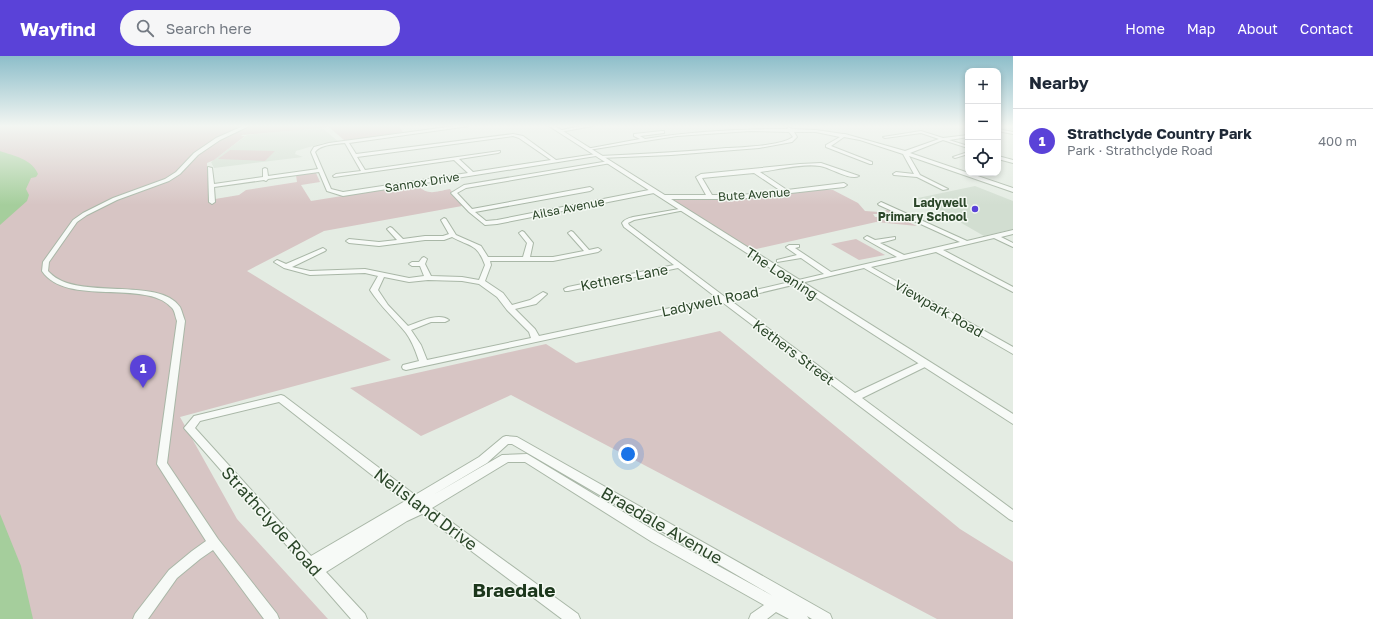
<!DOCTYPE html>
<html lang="en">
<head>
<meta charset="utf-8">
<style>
	body { margin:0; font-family:"Golos Text",sans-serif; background:#f6f6f7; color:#1f2937 }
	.controls { position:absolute; right:12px; top:12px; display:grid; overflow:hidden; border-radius:8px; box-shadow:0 2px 6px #0003 }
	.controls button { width:36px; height:36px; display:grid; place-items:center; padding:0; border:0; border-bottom:1px solid #e0e1e3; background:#fff; color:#1f2937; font:20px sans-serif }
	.you { position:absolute; left:628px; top:398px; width:14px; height:14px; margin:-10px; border:3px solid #fff; border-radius:50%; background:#1a73e8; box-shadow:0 0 0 6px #1a73e833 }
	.badge { display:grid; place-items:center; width:26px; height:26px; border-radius:50%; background:#5a42d8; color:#fff; font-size:13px; font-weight:700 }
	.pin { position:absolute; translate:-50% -33px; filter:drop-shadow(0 1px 2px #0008) }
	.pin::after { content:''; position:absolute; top:21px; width:14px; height:12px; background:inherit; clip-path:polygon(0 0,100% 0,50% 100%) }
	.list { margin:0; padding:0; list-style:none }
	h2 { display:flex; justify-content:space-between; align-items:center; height:52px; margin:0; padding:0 16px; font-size:17px }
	h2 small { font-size:13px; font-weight:400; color:#747a83 }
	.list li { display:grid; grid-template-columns:26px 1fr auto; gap:12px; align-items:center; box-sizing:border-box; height:64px; padding:0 16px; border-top:1px solid #e0e1e3 }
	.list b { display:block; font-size:15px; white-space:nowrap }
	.list p { margin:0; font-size:13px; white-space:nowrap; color:#747a83 }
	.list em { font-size:13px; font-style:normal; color:#747a83 }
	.icon { flex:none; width:22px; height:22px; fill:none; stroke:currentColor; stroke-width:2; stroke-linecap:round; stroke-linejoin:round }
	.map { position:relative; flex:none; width:1013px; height:563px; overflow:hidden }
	header { display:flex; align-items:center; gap:24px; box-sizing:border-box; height:56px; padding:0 20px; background:#5a42d8; color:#fff }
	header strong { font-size:19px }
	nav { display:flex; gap:22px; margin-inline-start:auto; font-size:14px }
	.search { width:280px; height:36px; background:#f6f6f7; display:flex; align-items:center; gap:10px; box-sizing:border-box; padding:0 14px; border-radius:22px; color:#747a83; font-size:15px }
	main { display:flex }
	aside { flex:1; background:#fff }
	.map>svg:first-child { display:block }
</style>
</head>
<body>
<header>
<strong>Wayfind</strong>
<div class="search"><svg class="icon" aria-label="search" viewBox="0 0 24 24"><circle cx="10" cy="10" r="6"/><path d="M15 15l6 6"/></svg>Search here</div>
<nav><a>Home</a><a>Map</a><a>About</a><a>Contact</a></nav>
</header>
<main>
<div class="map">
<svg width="1013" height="563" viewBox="0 0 1013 563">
	<rect width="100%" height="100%" fill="#e4ece3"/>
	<g fill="#d2ded1">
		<path d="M321,71L339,86L323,87L296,95L295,98L303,101L214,112L211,106L247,79Z"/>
		<path d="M975,130L1013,145V173L984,180L918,142Z"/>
	</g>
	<g fill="#d7c5c4">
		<path d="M0,70H399L403,76L345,85L329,71L242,79L241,80H245L214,104L207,107L209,144L239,139L246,134L297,126L296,119L316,117L320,126L301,129L311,145L416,128C428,140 434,136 450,133L462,150L324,175L247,215L391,304L180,361L237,463L328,563H0Z"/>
		<path d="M230,94L275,95L265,105L218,103Z"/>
		<path d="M812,134H833L858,147L865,155L879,156L881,158H873L875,161H881L885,165L892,166L889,163H896L894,161L889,160L885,156H887L885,154H889L895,160L917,170L876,166L752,194L671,143L720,142Z"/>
		<path d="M856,183L885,199L859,204L831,188Z"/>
		<path d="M720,275L960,473L1013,506V563H937L511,339L421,380L350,332L546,288L576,307Z"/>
	</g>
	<g fill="#a5ce9c">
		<path d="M0,95C14,100 32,103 38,118L36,121L31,122L26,133L29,139L27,145L0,169Z"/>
		<path d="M0,458L21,510L33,563H0Z"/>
	</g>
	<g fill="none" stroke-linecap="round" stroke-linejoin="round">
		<defs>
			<g id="minor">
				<path d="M243,70H249L220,84L198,99L180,118L169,125L117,144L87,159L77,166L49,206L48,215L50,217C77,245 159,220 180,251C182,255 183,260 185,265L167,407L218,483L277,558L279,563H264L213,494L200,503L177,522L148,563H133L135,558L169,514L192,495L206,485L157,408L177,265C175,260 175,254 171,251C146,223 66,251 42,215L43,206L73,164L83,157L113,142L165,123L176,116L194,97L216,82Z"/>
				<path d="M455,70H469L349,87L356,98L513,78L523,80L556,104L596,98L598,99L596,100L343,140L327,135L319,116L268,123L266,125L264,124L214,131L215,146L212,148L209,146L208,111L212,112L214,128L263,121V113L265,112L267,113L268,120L318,113L311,96L314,91L329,87ZM513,80L519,82L551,104L473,116L459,103L498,97L500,96V95L365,114L357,101ZM345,87L361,115L336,118L333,120L334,121L454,104L468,117L343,136L331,133L315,96C321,88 336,88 345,87Z"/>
				<path d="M580,70H592L560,76L558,75Z"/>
				<path d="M789,71L792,73L816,74L843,78H845L905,95L939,83L921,77L885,82L883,81L921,75L943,82L968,79V81L949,84L968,90V92L943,84L910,97L1013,132V136L909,100L920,119L948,133L943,134L917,121L894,119L893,118L896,116L914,118L903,98L860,84L844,81L831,90L872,106V108H870L826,91V89L840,81L816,76H794L797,81L792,86L759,92L671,99L600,102L598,101L600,100C642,98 684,96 726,92C742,91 781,90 793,81L789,76L750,75L677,80L588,94L586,93L640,83L634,80V78L662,75H664V77L640,80L645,83C692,75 740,73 788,73L787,72Z"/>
				<path d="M998,73L1013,76V78L998,75Z"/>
				<path d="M968,96V98L955,102L953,101Z"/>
				<path d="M998,100L1013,104V107L998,103Z"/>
				<path d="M609,105L611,106V107L466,132L457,137L472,153L590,131L593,133L590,135L475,156L486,165L497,164L654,133L657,135L654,137L497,168L485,169L469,156L451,137L464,129Z"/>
				<path d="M821,107L859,120C850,125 829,111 820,110C803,107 777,114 760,116L787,134L844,127L847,129L844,131L791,137L788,139L785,137L740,143H664L661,141L664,139H706L696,121L701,118L800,108ZM754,117L781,135L740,139H712L702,122Z"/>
				<path d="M881,146L967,185L1013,174V178L1001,181L1013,187V191L994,182L943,194L1013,231V236L936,196L871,211L1013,291V298L864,212L730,244L855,337L921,306H927L928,308L927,310L862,342L1013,454V465L1009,463L722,246L406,314L403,313L402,311L403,309L419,305C416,296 412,285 406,277C395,263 380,250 370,234L378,220L365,217L310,219L284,212L274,206L277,204L286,208L323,192L326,194L325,195L292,211L310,215L365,213L409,222L424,220L420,210H412L409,208L412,206H419L422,202L424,201L427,203L425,208L431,220L462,221L479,224L485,209C477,187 470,191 452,181L444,184H425L379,190L349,187L346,185L349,183L379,186L397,184L387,173L390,171L392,172L403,183L425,180H443L449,178L441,164L444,162L446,163L456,179L481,190L488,201H523L527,187L519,177L522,175L524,176L533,187L530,201H553L584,195L568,177L571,175L573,176L589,194L598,192L601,194L598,196L553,205H490L491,209L485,225L503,237L512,249L530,244L543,236L547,238L536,248L515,253L535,273L539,280L717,242L678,212L568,235H565L564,233L568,231L674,209L624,171L622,167C625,163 629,162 633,161L685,152V154L634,164L628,167L629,169L725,241L824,218L801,202L777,206V204L797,199L787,192L786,191L789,189H799V191L795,192L831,216L897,201L865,183L864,182L867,180L875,184L895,181V183L880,187L904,199L960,186L879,149L878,148ZM384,221L409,226L428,224L462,225L479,228L497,241L507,254L529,276L531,282L427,304L421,289L411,274L431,266H445L449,264C439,256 419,266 408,270L388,249L378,234Z"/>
				<path d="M281,339L284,340L415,439L479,401L503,381L506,380L517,381L830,558L832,563H812L807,560L809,563H789L776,556L767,563H749L751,558L764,549L652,486L525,406H508L432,452L578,558L580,563H562L422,458L407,465L326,516L365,558L367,563H351L184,372L194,360ZM279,346L405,445L311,500L195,372L200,365ZM508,388H512L773,540L660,478L527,398L502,399L433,439L487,407Z"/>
			</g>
			<path id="tertiary" d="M549,70H555L1013,358V368Z"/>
		</defs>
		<use href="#minor" stroke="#a9b7a7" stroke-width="2"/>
		<use href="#tertiary" stroke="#a9b7a7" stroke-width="2"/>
		<use href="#minor" fill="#f7faf7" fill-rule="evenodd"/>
		<use href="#tertiary" fill="#f7faf7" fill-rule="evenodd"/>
	</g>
	<linearGradient id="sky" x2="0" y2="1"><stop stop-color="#8dbeca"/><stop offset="0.47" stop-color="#f3f6f2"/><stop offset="1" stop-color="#f3f6f2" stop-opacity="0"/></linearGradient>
	<rect width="1013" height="149" fill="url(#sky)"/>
	<circle fill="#5a42d8" stroke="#f4f9f3" stroke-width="1.5" cx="975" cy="153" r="4"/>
	<g text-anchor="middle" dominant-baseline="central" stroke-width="3" stroke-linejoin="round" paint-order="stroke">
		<g font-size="12" fill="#2b4629" stroke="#f4f9f3">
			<text transform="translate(422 126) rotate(-9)">Sannox Drive</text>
			<text transform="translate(754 138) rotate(-4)">Bute Avenue</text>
			<text transform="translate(568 152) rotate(-11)">Ailsa Avenue</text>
		</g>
		<g font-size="12" font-weight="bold" fill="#2b4629" stroke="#f4f9f3" text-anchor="end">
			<text x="967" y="146">Ladywell<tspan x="967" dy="14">Primary School</tspan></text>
		</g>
		<g font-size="14" fill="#2b4629" stroke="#f4f9f3">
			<text transform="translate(782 217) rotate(33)">The Loaning</text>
			<text transform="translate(624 221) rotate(-11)">Kethers Lane</text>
			<text transform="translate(710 245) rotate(-12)">Ladywell Road</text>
			<text transform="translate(939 252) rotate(30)">Viewpark Road</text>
			<text transform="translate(794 296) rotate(37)">Kethers Street</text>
		</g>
		<g font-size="17" fill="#2b4629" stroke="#f4f9f3">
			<text transform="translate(426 453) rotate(37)">Neilsland Drive</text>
			<text transform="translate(272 465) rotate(48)">Strathclyde Road</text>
			<text transform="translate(662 469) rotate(30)">Braedale Avenue</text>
		</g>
		<g font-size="19" font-weight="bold" fill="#1c371c" stroke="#f4f9f3">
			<text x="514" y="533">Braedale</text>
		</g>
	</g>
</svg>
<div class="controls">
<button>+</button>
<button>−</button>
<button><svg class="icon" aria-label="locate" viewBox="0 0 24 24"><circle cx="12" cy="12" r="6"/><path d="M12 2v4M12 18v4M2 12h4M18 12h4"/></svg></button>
</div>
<div class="you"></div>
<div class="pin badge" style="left:143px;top:332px">1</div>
</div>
<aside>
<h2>Nearby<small></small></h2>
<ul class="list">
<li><span class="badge">1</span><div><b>Strathclyde Country Park</b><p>Park · Strathclyde Road</p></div><em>400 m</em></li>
</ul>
</aside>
</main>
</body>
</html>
